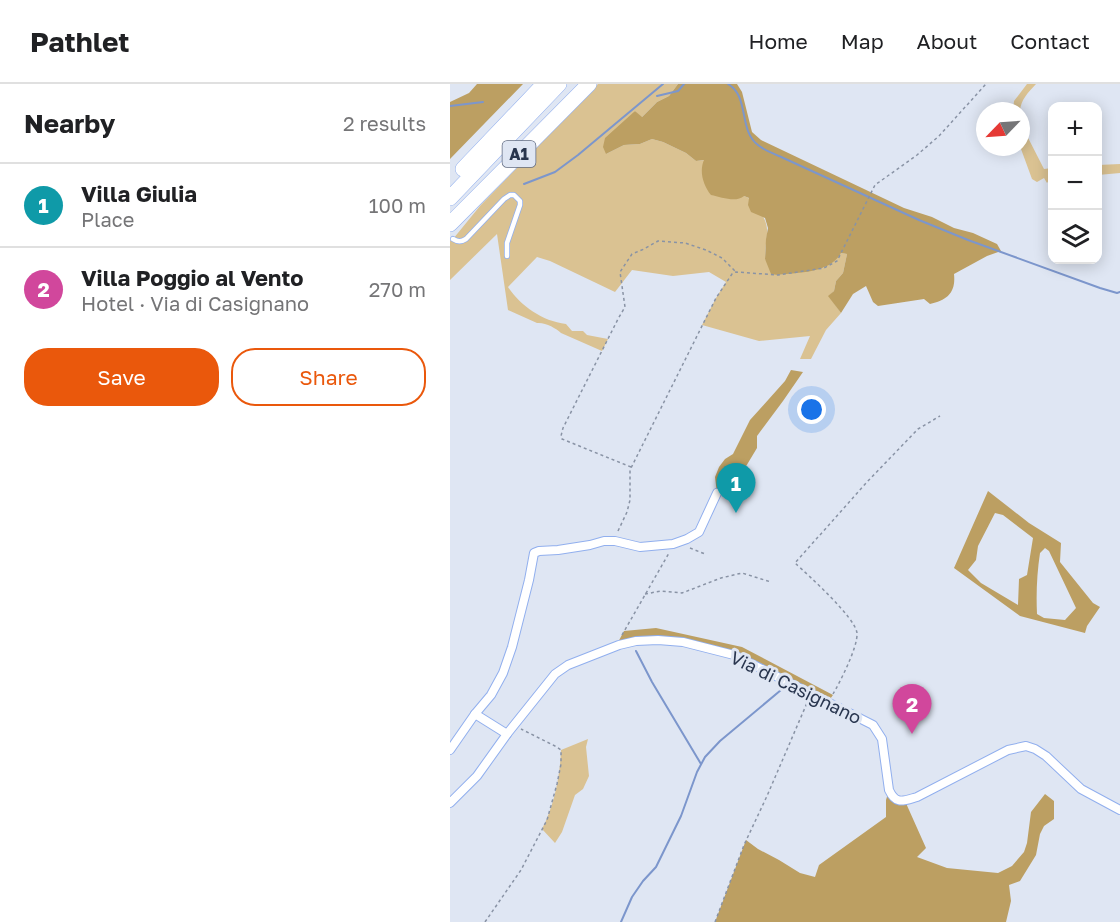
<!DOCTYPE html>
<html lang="en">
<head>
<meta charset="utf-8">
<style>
	body { margin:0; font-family:"Golos Text",sans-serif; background:#f6f6f6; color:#202124 }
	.controls { position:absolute; right:18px; top:18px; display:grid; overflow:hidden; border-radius:12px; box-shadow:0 3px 15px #0003 }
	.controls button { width:54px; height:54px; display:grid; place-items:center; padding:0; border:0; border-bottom:2px solid #e0e0e0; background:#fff; color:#202124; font:30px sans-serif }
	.compass { position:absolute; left:526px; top:18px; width:54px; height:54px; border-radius:50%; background:#fff; box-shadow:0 3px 15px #0003; rotate:245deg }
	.you { position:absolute; left:362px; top:326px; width:21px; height:21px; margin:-15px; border:4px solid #fff; border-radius:50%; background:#1a73e8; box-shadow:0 0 0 9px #1a73e833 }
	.badge { display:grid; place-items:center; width:39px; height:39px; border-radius:50%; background:#ea580c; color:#fff; font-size:20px; font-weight:700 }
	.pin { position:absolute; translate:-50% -50px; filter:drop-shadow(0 2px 3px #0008) }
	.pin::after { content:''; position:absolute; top:32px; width:21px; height:18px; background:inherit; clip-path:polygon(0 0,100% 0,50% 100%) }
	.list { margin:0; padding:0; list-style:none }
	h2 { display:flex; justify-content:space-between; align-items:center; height:78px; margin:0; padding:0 24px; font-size:26px }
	h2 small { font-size:20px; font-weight:400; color:#757577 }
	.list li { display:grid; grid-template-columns:39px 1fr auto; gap:18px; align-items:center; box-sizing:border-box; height:84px; padding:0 24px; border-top:2px solid #e0e0e0 }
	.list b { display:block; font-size:22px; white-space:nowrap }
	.list p { margin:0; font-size:20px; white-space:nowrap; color:#757577 }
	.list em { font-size:20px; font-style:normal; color:#757577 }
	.actions { display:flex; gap:12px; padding:18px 24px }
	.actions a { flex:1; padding:14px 0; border:2px solid #ea580c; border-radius:24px; text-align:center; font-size:21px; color:#ea580c }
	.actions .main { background:#ea580c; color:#fff }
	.icon { flex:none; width:33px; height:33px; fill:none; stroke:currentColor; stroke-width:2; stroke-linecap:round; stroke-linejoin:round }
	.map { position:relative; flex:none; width:670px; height:838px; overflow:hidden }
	header { display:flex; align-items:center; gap:36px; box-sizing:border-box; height:84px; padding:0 30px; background:#fff; border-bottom:2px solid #e0e0e0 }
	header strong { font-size:28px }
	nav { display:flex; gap:33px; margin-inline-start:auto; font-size:21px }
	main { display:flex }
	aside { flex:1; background:#fff }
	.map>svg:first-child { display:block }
</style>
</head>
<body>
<header>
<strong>Pathlet</strong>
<nav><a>Home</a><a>Map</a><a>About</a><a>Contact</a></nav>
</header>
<main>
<aside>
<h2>Nearby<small>2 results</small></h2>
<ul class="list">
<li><span class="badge" style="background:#0f9aa8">1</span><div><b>Villa Giulia</b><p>Place</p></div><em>100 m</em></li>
<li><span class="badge" style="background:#d1479c">2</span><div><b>Villa Poggio al Vento</b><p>Hotel · Via di Casignano</p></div><em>270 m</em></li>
</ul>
<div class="actions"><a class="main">Save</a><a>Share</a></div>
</aside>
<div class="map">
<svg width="670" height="838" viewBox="0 0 670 838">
	<rect width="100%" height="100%" fill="#dfe6f3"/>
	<g fill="#dac292">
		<path d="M148,0H228L219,12L207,18L191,34L185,27L156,70L174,61L190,60L202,55L213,58L236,69L246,77L255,76L294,112C301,114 303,119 308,125C323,145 315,151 315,175L328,191L373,184L391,169L397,170L393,189L386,197L384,207L379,212L391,229L376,246L361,275H350L360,252L309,257L252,241L266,214L276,198L259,188L223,192L182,186L165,208L100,177L87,173L58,203C71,222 92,237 116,240L122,247H133L137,251L158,255L152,267L111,249C106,244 95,238 87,239L58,226L47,150L0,196V157L3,155L30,122Z"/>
		<path d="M577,0H586C578,9 571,15 570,27H563L564,17Z"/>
		<path d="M571,34L572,42L594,85L602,84V94L600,95L597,99L594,94L587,98L582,95L571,65Z"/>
		<path d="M670,80V89L648,91V81Z"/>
		<path d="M138,655L136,663L139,692L133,705L125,711L112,748L105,759L92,745C104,722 110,693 111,666Z"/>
	</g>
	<g fill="#bc9f62" fill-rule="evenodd">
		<path d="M27,0H73L0,75V18L19,9Z"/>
		<path d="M228,0H287L292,8L302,48L311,56L454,124L482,133L504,144L523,149L547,160L551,167L537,172L504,190C506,209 497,216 480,220L474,215L428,222L423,218L416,202L403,210L391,229L378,212L384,207L386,197L393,189L397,170L391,169C379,190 349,188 328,191L321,190L315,175L316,155L318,144L315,134L301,128L298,121L299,114L294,112C286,119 271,113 261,111C253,101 249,87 254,76L246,77L236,69L213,58L202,55L190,60L174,61L156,70L153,63L155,54L185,27L192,33L207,18L219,12Z"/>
		<path d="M341,286L353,288L333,317L307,352V364L295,384L287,390L277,396L267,409L265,393L269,383L275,375L283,370L300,336L335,297Z"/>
		<path d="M538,407L579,439L611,459L610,478L643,519L650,523L637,542L635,549L570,532L504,484ZM545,429L553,431L583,454L577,491L569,495L568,521L531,499L518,486L526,476L528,462ZM595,464L599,467L626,524L615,536L594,534L587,530C586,509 587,489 590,469Z"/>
		<path d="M206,544L292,563L383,611L378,618L284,571L233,558L166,562L174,547Z"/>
		<path d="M439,706L455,717L476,764L467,773L497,784L548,789L562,782L574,768L577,759L581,728L595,710L604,717V735L594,742L590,750L586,771L570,797L559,801L561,817L556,838H265L296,756L308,765L329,776L350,789L365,793L369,781L436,733V716Z"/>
	</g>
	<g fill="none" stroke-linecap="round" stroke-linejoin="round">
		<g stroke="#7c96cc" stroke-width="2">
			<path d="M278,0C300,13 288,46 308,61C314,66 322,69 329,72L469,136L518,156L650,204L667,209L670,208"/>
			<path d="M207,12L228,7L234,0"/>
			<path d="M0,22L33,18"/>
			<path d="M74,100L105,88L128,71L213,0"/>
			<path d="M186,567L202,598L251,680"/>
			<path d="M171,838L182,813L193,797L206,783L231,732L247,688L255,673L270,657L331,606"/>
		</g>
		<defs>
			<path id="service" d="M3,155C8,158 11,158 16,155L54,115L60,111H64L70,117V121L57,159V172"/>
			<g id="minor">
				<path d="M25,630L57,650"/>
				<path d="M0,666L25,630L41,611L53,589L62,563L79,496L84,469L89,467L108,466L140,461L154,457H165L190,463L223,460L237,455L249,448L267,409"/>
				<path d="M0,719L27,692L57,650L105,590L118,581L169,561L186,557L208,556L233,558L284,571L423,641L432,655L439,706C446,721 453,717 467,713L558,666L576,662L585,665L596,672L631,705L670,726"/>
			</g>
			<g id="motorway">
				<path d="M13,85L94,0"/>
				<path d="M0,114L109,0"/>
				<path d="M0,140L139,0"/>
			</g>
		</defs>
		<use href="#service" stroke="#91afee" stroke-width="6"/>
		<use href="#minor" stroke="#91afee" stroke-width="10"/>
		<use href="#motorway" stroke="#91afee" stroke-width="16"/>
		<g stroke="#8993a5" stroke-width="1.5" stroke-dasharray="3 3" stroke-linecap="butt">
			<path d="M181,383L112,355L111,352L113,344L168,235L175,223L170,188L182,170L194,165L208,157L235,159L256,166L272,174L285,187"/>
			<path d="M168,447L177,428L180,416V386L266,214L282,190L286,188L328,191L374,184L387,177L425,101L467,71L489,52L536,0"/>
			<path d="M240,464L255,470"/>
			<path d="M195,510L211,507L232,509L271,494L292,489L321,498"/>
			<path d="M172,551L219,469"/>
			<path d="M383,610C390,598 408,563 407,549C405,533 358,491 345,479L417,398L468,345L490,332"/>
			<path d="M35,838L71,786L97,736L107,700L111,680V666L105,662L71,645"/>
			<path d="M265,838L294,761L317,712L357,619"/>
		</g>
		<use href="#service" stroke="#fff" stroke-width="4.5"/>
		<use href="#minor" stroke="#fff" stroke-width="8"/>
		<use href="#motorway" stroke="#fff" stroke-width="15"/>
	</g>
	<g text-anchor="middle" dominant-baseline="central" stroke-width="6" stroke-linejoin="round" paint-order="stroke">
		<rect fill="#dfe6f3" stroke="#5f6a80" stroke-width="1.5" x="52.5" y="57" width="33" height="26" rx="4.5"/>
		<g font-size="16" font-weight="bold" fill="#28354e">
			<text x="69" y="70">A1</text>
		</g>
		<g font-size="18" fill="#28354e" stroke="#dfe6f3">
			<text transform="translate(346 603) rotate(26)">Via di Casignano</text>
		</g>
	</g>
</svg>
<div class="controls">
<button>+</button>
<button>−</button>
<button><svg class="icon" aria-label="layers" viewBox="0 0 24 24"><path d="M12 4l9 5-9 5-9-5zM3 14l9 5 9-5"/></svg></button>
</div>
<svg class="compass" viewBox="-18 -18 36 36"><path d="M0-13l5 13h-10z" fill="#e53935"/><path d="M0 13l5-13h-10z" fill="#757577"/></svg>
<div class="you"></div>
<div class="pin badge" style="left:286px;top:429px;background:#0f9aa8">1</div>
<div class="pin badge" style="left:462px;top:650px;background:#d1479c">2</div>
</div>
</main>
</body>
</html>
